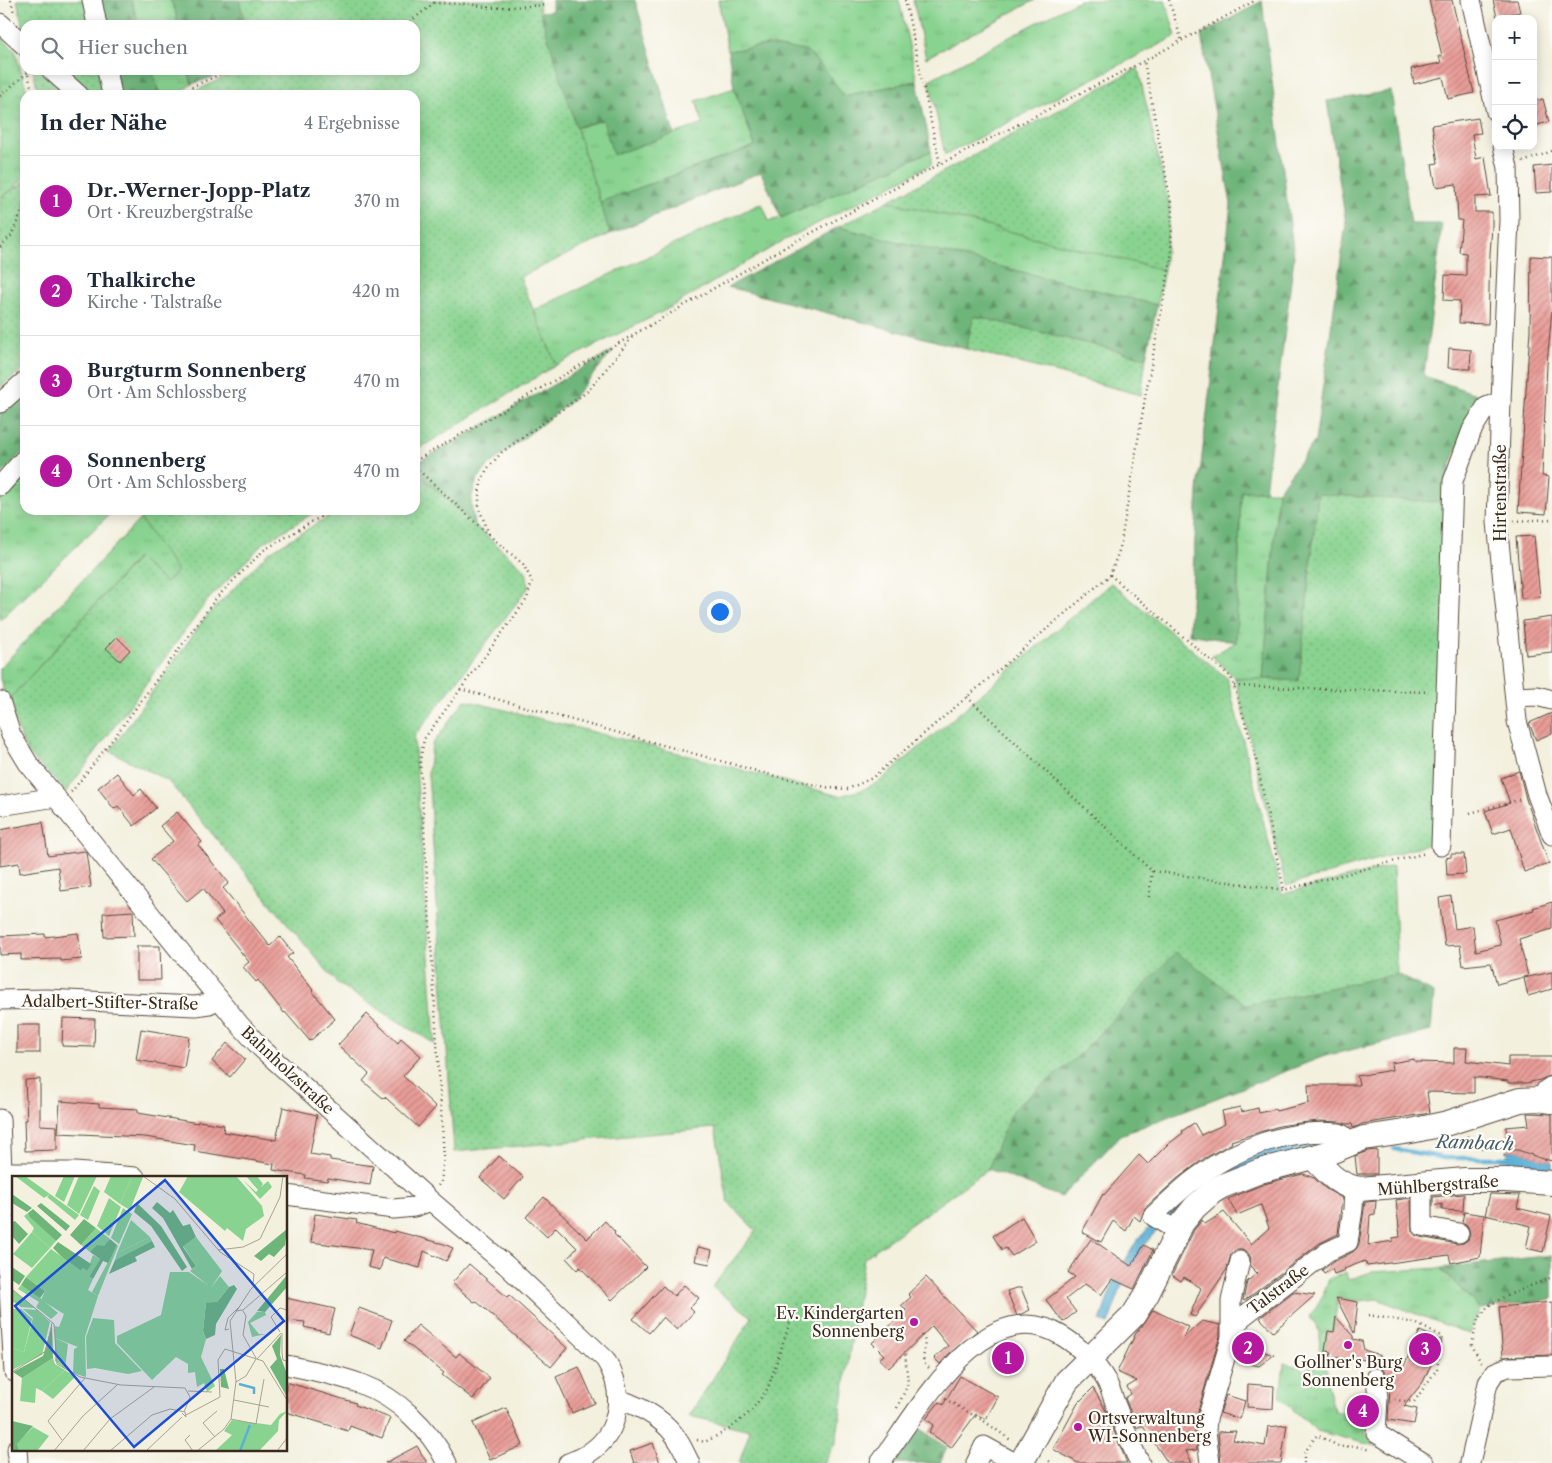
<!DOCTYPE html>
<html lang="de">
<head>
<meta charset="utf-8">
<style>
	body { margin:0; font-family:"Libre Caslon Text",serif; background:#f6f6f7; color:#1f2937 }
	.controls { position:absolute; right:15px; top:15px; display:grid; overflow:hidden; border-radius:10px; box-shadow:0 2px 12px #0003 }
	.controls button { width:45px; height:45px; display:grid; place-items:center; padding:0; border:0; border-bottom:1px solid #e0e1e3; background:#fff; color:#1f2937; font:25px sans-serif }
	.you { position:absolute; left:719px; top:611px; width:18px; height:18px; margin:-12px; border:4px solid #fff; border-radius:50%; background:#1a73e8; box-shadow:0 0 0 8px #1a73e833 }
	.badge { display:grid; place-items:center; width:32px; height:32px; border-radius:50%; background:#b5179e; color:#fff; font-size:16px; font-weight:700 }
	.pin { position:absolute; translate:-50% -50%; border:2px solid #fff; box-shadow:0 1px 5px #0006 }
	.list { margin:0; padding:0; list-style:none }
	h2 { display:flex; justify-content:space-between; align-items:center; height:65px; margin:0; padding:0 20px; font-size:21px }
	h2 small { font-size:16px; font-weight:400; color:#747a83 }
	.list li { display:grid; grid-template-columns:32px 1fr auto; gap:15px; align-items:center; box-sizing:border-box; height:90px; padding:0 20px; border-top:1px solid #e0e1e3 }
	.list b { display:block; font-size:19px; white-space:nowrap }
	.list p { margin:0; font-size:16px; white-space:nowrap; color:#747a83 }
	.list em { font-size:16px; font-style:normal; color:#747a83 }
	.icon { flex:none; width:28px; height:28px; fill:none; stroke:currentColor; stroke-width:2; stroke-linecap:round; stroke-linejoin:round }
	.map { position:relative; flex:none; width:1552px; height:1463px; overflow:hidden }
	.search { position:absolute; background:#fff; box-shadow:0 2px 12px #0003; left:20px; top:20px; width:400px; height:55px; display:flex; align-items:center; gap:12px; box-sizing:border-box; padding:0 18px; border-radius:15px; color:#747a83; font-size:19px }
	.panel { position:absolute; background:#fff; box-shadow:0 2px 12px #0003; left:20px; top:90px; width:400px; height:425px; border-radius:15px }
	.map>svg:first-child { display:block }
</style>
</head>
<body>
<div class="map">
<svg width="1552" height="1463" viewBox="0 0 1552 1463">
	<defs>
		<pattern id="grass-tufts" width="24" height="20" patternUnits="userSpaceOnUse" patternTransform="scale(1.25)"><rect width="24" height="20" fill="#89d390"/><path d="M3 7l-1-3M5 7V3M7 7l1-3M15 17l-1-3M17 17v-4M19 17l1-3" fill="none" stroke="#77b57c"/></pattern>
		<pattern id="forest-firs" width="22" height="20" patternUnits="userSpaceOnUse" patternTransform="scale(1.25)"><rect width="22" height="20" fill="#6eb57a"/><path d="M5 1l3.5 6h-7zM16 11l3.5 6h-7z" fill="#5c9363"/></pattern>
		<pattern id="park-dots" width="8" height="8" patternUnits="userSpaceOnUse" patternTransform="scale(1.25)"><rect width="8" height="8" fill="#89d390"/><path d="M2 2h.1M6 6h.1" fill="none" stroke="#77b57c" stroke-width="1.8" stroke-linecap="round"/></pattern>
		<pattern id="building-hatch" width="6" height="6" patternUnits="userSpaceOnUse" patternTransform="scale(1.25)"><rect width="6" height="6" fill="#e99d99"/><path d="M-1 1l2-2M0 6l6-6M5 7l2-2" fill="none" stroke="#be807c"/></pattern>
	</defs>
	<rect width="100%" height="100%" fill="#fdfcf7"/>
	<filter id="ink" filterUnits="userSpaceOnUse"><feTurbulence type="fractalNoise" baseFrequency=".02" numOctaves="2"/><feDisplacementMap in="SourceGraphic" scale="10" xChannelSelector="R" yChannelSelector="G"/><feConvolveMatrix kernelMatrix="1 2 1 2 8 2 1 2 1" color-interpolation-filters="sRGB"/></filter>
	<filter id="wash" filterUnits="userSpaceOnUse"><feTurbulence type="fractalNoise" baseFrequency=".0096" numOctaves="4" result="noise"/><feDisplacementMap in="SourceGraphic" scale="20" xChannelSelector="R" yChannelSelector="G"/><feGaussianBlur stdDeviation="1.12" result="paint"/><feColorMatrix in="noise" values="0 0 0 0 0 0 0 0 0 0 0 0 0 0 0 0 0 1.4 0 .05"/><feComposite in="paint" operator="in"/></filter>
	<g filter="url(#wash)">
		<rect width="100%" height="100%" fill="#f3f0de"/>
		<g fill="url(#grass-tufts)" stroke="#627e57">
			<path d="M131,0H170L175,10L178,25H139Z"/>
			<path d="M718,0H899L917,81L843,96L826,71L767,45L728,51Z"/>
			<path d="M913,0H1035L926,58Z"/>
			<path d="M1079,0H1165L1176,36L945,155L929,80Z"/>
			<path d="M0,35L15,51L28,95H25V176L16,186L0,198Z"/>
			<path d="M152,70H188L192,84L177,95H160Z"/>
			<path d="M734,88L755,146L600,202L576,128L603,120L614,154L703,124L696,101Z"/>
			<path d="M931,151V165L781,242L664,311L556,365L534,310L762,203L769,221L781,218Z"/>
			<path d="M888,201L1164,270L1157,305L838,227Z"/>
			<path d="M25,463V510H114L0,620V491Z"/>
			<path d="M1241,491H1278L1263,679L1235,678L1212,656L1236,642Z"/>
			<path d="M141,518L178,571L166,583L137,558L7,702L0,679V668Z"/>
			<path d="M1440,1268L1480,1309L1469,1334L1377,1299L1360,1301L1338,1298L1333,1332L1328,1331L1325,1351L1326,1358L1328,1385L1334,1411L1364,1419L1366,1434L1375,1446L1317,1431L1280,1398L1284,1363L1306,1370L1319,1354L1320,1332L1310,1317L1323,1295L1329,1279L1346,1272L1348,1280L1371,1272Z"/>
		</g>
		<g fill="url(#forest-firs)" stroke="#54704c">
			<path d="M97,0H131L139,25H102Z"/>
			<path d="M170,0H239L246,25H178L175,10Z"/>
			<path d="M552,0H635L674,134L613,155L603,120L576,127L540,12L552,11Z"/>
			<path d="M1262,1L1294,257L1265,491H1241L1236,642L1189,634L1198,491L1231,204L1201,35Z"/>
			<path d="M767,45L807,51L826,71L844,96L917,81L931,151L781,218L761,172L610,234L600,202L755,146L734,88L728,51Z"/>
			<path d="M111,70H152L160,95H116Z"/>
			<path d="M188,70H234L192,84Z"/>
			<path d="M1391,91L1411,224H1442L1424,376L1479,395L1450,467L1447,503L1318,494L1299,681L1263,679L1278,491L1315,441L1346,224L1327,101Z"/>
			<path d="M838,227L1157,305L1146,358L975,316L966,349L728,287Z"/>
			<path d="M614,350L569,403L489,465L477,480L471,500L474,525L415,472V464Z"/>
			<path d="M25,382V449L0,476V403Z"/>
			<path d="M1176,951L1247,1005L1397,974L1434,993L1431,1031L1325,1056L1121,1135L1061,1197L988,1169L1012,1110L1076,1058Z"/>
			<path d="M1552,1255V1299L1480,1309L1441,1268Z"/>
			<path d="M921,1429L947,1448L940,1463H894Z"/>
		</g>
		<g fill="url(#park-dots)" stroke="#627e57">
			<path d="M17,0H89L93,25H25V36Z"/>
			<path d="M239,0H539L540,12L610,234L520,277L556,365L415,451V95H187L240,70H415V25H246Z"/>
			<path d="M1138,68L1170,208L1164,270L888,201Z"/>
			<path d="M33,70H42L68,95H39Z"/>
			<path d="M60,70H101L106,95H87Z"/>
			<path d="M25,181V367L0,388V199Z"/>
			<path d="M974,316L1146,358L1141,395L966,349Z"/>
			<path d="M415,472L526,571L529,587L414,737L435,1044L338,984L168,781L110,751L205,618L268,553L339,510H415Z"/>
			<path d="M1318,494L1447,503L1436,842L1286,886L1235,678L1299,681Z"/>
			<path d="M134,510H318L264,543L207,601L66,792L27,752L7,702L138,558L166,583L177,571Z"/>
			<path d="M1111,583L1227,678L1282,894L1393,866L1397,974L1247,1005L1176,952L1076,1058L1012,1110L988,1169L864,1258L836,1442L824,1463H739L750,1430L689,1416L752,1317L712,1287L756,1231L728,1202L715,1128L454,1152L428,773L432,745L465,700L698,758L839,796L862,790L880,781Z"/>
		</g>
		<g fill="#59afd5" stroke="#4a6c7a">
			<path d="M1325,1137V1146L1200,1191L1168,1219L1160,1212L1193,1185L1270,1145Z"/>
			<path d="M1508,1150H1518L1552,1162V1177L1535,1175L1521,1163H1508Z"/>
			<path d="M1151,1225L1158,1229L1144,1245L1126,1274L1108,1324L1100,1321L1115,1278L1136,1242Z"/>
		</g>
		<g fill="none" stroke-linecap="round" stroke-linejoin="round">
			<path stroke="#59afd5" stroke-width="4.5" d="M1394,1149L1444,1158H1512"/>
		</g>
		<g id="blocks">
			<g fill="url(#building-hatch)">
				<path d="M1429,0H1452L1474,93L1448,99L1443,77L1414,84L1411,69L1441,63L1439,56H1442Z"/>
				<path d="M1493,0H1517L1520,12L1497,17Z"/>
				<path d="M1543,99L1549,122L1533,126V101Z"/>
				<path d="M1478,118L1481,133L1472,134L1476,159L1485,157L1491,196L1475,197V212H1492V226L1490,254L1488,324L1459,323L1460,301L1444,300L1445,275L1466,276V253L1459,252L1462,220H1458L1456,184L1436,187L1432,164L1438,163L1432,125Z"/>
				<path d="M1552,165V192L1536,193L1534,167Z"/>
				<path d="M1531,256L1552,257V310L1547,364L1542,476L1549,477L1546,514L1518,512L1530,330Z"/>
				<path d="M1449,348L1471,350L1470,369L1448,368Z"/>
				<path d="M1534,536L1540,597L1521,598L1516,537Z"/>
				<path d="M1552,617V652L1526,655L1523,621Z"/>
				<path d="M117,637L130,650L120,661L106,648Z"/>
				<path d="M1552,713V733L1536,740L1529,723Z"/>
				<path d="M1519,771L1526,799L1549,864L1524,872L1511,828L1493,834L1485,811L1510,803L1501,778Z"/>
				<path d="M117,773L134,795L141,789L156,808L134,826L118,806L114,809L98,788Z"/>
				<path d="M177,812L202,842L198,845L229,883L223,888L270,946L280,937L293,953L287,957L313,990L312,991L335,1019L310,1041L285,1012L284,1013L258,980L256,982L243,967L249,962L215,920L223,914L203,888L187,901L151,859L173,841L160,826Z"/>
				<path d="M43,822L48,856L84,851L86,852L91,887L61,891L58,867L20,873L19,863L0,866V830Z"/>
				<path d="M1451,854H1464L1466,874L1447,875L1446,858L1451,857Z"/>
				<path d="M1451,896L1455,929L1473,926L1476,951L1501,945L1495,920L1534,910L1533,908L1552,902V929L1519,939L1528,976L1497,984L1491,963L1463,966L1460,945L1445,946L1439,898Z"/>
				<path d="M133,911L134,936L104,937L103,913Z"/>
				<path d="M78,933L82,959L61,961V959L21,960V954L0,955V936L45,934V937Z"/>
				<path d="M137,946H160L161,980H137Z"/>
				<path d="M1552,972V989L1528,996L1524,978Z"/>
				<path d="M367,1014L398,1043L401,1038L421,1056L403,1076L436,1107L418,1127L385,1097L383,1098L363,1081L369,1074L338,1045Z"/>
				<path d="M63,1018L95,1019L94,1047L62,1046Z"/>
				<rect x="17" y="1025" width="23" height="28"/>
				<path d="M141,1029L189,1037L184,1068L136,1060Z"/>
				<path d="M227,1043L245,1059L230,1077L212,1061Z"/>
				<path d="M1454,1048H1467L1466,1061L1508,1066V1057H1552V1075L1540,1080L1526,1083H1508V1081L1474,1077V1093L1427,1092L1430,1113L1362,1124L1353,1128L1352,1124H1347L1339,1122L1319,1121L1299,1123L1279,1126L1231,1141L1232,1143L1205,1158L1178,1178L1145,1208L1140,1221L1134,1216L1126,1231L1113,1221L1101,1242L1082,1232L1103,1194L1104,1195L1139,1155L1148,1164L1167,1145L1183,1133L1182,1131L1194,1123L1201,1135L1225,1124L1222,1111L1240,1107L1242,1112L1258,1108L1259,1113L1275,1109L1276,1111L1309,1103L1308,1085H1359L1357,1076L1392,1070L1391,1063L1414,1059L1415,1062L1454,1063Z"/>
				<path d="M40,1079V1125L57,1126V1150L25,1151L24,1120H27L25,1080Z"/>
				<path d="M60,1101L99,1104V1107L138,1109V1113L198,1123V1121L224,1125L223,1132L276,1140L283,1107L317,1115L310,1154L330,1157V1160L373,1166L370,1185L328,1178L327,1181L305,1178L306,1175L273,1170L274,1164L194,1151L195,1145L145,1137L58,1133Z"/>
				<path d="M1527,1113L1552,1114V1161L1540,1158L1518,1150H1508L1506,1127L1529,1125Z"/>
				<path d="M1377,1150V1174H1357L1355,1156L1368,1151Z"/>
				<path d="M499,1156L523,1177L504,1199L480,1178Z"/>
				<path d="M1303,1174L1314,1178L1326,1189L1342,1198L1338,1234L1320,1243L1244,1301L1243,1300L1247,1282L1257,1273L1250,1266L1251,1258L1248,1253L1242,1250H1236L1231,1254L1227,1269L1195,1317L1190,1315L1201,1288L1184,1277L1181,1281L1172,1275L1194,1230L1202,1220L1205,1224L1224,1212L1251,1244L1269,1228L1261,1205L1237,1215L1228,1199L1264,1184Z"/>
				<path d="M1464,1194L1463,1211L1442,1210V1204L1433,1206V1197Z"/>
				<path d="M1490,1194L1520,1195L1517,1208L1551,1216L1543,1252L1526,1248L1531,1226L1485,1215Z"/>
				<path d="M544,1197L587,1239L605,1221L615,1232L614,1234L646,1267L612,1300L580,1267L577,1270L567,1259L577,1248L556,1227L547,1237L526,1217Z"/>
				<path d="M1411,1198L1412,1231L1415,1235L1420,1237L1457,1244L1463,1243L1468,1240L1470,1235L1469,1229L1467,1225L1462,1222L1464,1212L1484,1215L1480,1257L1451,1263L1449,1255L1367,1266L1365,1261L1344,1269L1345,1270L1334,1274L1332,1269L1324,1274L1322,1270L1333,1262L1353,1252L1357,1248L1359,1244L1365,1202L1376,1201L1375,1214L1370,1215L1368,1245L1393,1241V1238L1400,1237L1396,1200Z"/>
				<path d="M315,1214L357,1220L356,1223L394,1233L395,1231L444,1244L453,1248L446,1261L424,1251L420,1268L383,1258L380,1270L368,1267L372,1250L311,1242Z"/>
				<path d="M1022,1217L1036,1241L1012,1256L1006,1248L1002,1250L993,1236Z"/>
				<path d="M1091,1239L1131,1266L1144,1245L1153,1250L1134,1289L1112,1279L1101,1295L1085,1284L1066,1299L1076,1312L1063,1322L1046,1300L1075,1277L1068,1272Z"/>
				<path d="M698,1247L712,1250L709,1264L695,1261Z"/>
				<path d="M469,1264L507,1297L509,1295L567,1348L551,1367L476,1301L474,1302L452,1283Z"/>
				<path d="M926,1277L977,1331L949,1354L940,1364L934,1358L948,1346L932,1326L889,1368L879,1359L884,1355L872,1343L906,1310L901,1306L911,1297L908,1294Z"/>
				<path d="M684,1285L699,1298L690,1308L694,1312L677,1330L663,1317L649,1333L633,1319L663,1286L674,1296Z"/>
				<path d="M1016,1288H1021L1030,1310L1017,1316L1007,1291Z"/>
				<path d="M1293,1292L1315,1295L1273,1332L1260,1318Z"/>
				<path d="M286,1298L335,1309L329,1333L304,1327L305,1322L286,1320Z"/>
				<path d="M1336,1298L1358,1302L1354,1333Z"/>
				<path d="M1552,1302V1355L1503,1357L1499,1307Z"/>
				<path d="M359,1308L392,1320L382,1348L349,1335Z"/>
				<path d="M1153,1310L1189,1327L1183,1338L1202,1321L1220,1325V1336L1196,1418L1195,1432L1197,1450L1186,1451L1192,1463H1168L1142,1425L1137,1428L1125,1398L1131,1394L1127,1387L1137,1381L1117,1372L1136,1333L1145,1323Z"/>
				<path d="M1336,1317L1353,1336V1339L1362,1341L1364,1350L1379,1355L1388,1361L1404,1366L1420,1331L1442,1341L1423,1382L1404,1406L1417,1409L1414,1424L1388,1420L1390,1387H1388L1387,1377L1385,1371L1381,1368L1376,1367L1365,1358V1360L1350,1357L1349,1360L1330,1356L1331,1352L1325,1351L1328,1331L1334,1332Z"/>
				<path d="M418,1325L456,1357L459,1353L490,1378L473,1399L442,1375L444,1373L404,1341Z"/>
				<path d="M1243,1340L1260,1344L1254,1349L1274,1355L1259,1366L1236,1361Z"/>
				<path d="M579,1367L595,1403L572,1413L556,1377Z"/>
				<path d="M960,1376L998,1397L986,1419L976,1414L951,1448L929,1432L934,1425L926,1419L939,1402L943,1405Z"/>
				<path d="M286,1382L356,1403L355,1405L390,1418L382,1438L350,1426L348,1431L286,1412Z"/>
				<path d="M1248,1384L1274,1386L1273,1409L1247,1407Z"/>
				<path d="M1093,1388L1105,1409L1127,1463H1078L1053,1449L1078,1403Z"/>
				<path d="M1226,1395L1245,1401L1240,1419L1220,1413Z"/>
				<path d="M506,1408L523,1445L490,1460L473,1423Z"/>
				<path d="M1287,1425L1281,1463H1221L1218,1432L1236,1431L1233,1440L1265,1446L1268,1427Z"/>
				<path d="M653,1443L660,1463H634L630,1451Z"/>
				<path d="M417,1446L427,1463H385Z"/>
			</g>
		</g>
	</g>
	<g filter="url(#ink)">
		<use href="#blocks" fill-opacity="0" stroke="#57483b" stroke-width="1"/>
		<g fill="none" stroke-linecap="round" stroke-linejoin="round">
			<defs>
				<g id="minor">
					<path d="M92,0L97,25"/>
					<path d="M1471,0L1496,112"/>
					<path d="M0,23L25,46"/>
					<path d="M51,70L79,95"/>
					<path d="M107,70L112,95"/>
					<path d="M1503,146L1508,168L1509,220L1501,401L1497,522L1517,721L1537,795L1552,835"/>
					<path d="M0,403L25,381"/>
					<path d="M0,486L25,458"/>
					<path d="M1515,697L1537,696L1552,700"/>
					<path d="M0,701L11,735L28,763L240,1025L261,1048L431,1201L506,1265L605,1359C625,1390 622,1431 589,1453C583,1458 575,1460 568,1463"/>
					<path d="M0,806L56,797"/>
					<path d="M1441,846L1453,481L1472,430L1486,407L1501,401"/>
					<path d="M0,1000L46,999L195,1006L209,1004L219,999"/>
					<path d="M1542,1099L1546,1090L1552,1086"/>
					<path d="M0,1119L2,1172L14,1372"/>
					<path d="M0,1172H75L135,1177"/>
					<path d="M1422,1183V1226L1459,1233"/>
					<path d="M286,1195L394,1209L414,1207L431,1201"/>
					<path d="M1177,1231L1153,1216C1167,1203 1181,1189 1196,1178C1236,1148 1289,1128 1339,1133L1343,1135L1350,1143"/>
					<path d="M1231,1337V1301L1240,1261"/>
					<path d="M286,1365C311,1370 337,1375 361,1384C398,1398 429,1428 447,1463"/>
					<path d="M1376,1378L1378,1398L1376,1433L1424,1463"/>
					<path d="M618,1399C642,1407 666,1419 679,1442C683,1448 686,1456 690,1463"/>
					<path d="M17,1449L18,1463"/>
					<path d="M880,1463C918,1412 984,1288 1062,1336C1080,1347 1097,1364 1107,1382C1110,1389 1113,1396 1115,1403C1123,1423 1130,1444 1140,1463"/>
					<path d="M976,1463L984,1446L1015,1463"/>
					<path d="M1210,1463L1206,1431L1207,1419L1231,1338L1241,1318L1327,1252L1348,1242L1353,1209L1354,1189"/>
					<path d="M1470,1463L1488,1383L1495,1372L1508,1367L1552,1366"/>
				</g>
				<g id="major">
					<path d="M1313,1157C1327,1172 1338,1186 1360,1189L1465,1180H1505L1552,1183"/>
					<path d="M1021,1463L1067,1381L1133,1316L1147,1294L1182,1223L1195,1207L1212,1192L1222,1186L1260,1171L1328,1153L1364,1138L1411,1131L1448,1123L1520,1100L1538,1099L1552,1101"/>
				</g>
			</defs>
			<use href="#minor" stroke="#57483b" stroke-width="21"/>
			<use href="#major" stroke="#57483b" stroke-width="26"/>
			<g stroke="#57483b" stroke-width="2.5" stroke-dasharray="1 4" stroke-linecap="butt">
				<path d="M11,0L14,13"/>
				<path d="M905,0L940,164"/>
				<path d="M1169,0L1181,39"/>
				<path d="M406,25L434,3L471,4L490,8L548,5"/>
				<path d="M27,70L33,95"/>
				<path d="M179,95L191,87L230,70"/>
				<path d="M0,96L28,72"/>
				<path d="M1523,162L1552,151"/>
				<path d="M0,247L11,236L25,204"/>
				<path d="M415,461L787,246L940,164L1144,61L1256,0"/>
				<path d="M415,467L490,536L523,564L532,581L527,599L424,739L420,761L444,1158L441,1182L438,1186"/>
				<path d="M1514,521L1552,519"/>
				<path d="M489,534L479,508V493L482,480L487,469L502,452L588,391L634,335"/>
				<path d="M1110,575L1231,677L1254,750L1284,890"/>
				<path d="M1234,686L1429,692"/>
				<path d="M460,689L775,776L830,788L848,789L872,778L1110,575L1120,548L1145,398L1171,259L1172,209L1144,61"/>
				<path d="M967,697L1152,871L1284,890L1426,853"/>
				<path d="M71,792L73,790L116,735L217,597L264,550L332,510"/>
				<path d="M1470,813L1522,799"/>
				<path d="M1149,897L1152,871"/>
				<path d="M1467,1136L1479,1149L1504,1148L1505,1162"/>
				<path d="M1368,1315L1415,1323L1442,1336L1437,1369L1414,1402L1395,1400"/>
				<path d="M922,1335L925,1341L923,1362L929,1368"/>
				<path d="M1481,1363L1472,1345L1477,1321L1488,1306L1504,1297L1552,1277"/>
				<path d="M945,1399L984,1421L1012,1441"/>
				<path d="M897,1408L908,1384L905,1352"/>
				<path d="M697,1440L705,1442L730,1429L752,1410L768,1388L797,1301"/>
				<path d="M1049,1461L1052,1463"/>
				<path d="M1304,1463V1453L1317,1435L1340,1447L1355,1446L1370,1450"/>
			</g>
			<use href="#minor" stroke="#fff" stroke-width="19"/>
			<use href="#major" stroke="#fff" stroke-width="24"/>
		</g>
	</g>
	<g fill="#b5179e" stroke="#fdfcf7" stroke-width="2">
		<circle cx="914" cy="1322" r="5"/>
		<circle cx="1348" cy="1345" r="5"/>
		<circle cx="1078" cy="1427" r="5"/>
	</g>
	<g text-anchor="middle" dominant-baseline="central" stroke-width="4.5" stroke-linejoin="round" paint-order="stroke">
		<g font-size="16" fill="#3b2a1e" stroke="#fdfcf7">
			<text transform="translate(1500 493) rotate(-90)">Hirtenstraße</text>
			<text transform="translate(110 1002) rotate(1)">Adalbert-Stifter-Straße</text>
			<text transform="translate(288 1070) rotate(43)">Bahnholzstraße</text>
			<text transform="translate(1438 1185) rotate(-4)">Mühlbergstraße</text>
			<text transform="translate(1278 1289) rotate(-37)">Talstraße</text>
		</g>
		<g font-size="16" fill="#3b2a1e" stroke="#fdfcf7" text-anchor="end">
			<text x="904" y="1313">Ev. Kindergarten<tspan x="904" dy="18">Sonnenberg</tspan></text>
			<text x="1348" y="1362" text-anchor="middle">Gollner's Burg<tspan x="1348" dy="18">Sonnenberg</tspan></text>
			<text x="1088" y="1418" text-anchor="start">Ortsverwaltung<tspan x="1088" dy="18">WI-Sonnenberg</tspan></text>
		</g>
		<g font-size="18" font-style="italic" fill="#475f67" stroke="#fdfcf7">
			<text transform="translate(1475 1143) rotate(2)">Rambach</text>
		</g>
	</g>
	<g transform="translate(12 1176)">
		<rect width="275" height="275" fill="#f3f0de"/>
		<path d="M3,0H13L38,18L32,22ZM52,0H63L52,26L43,20ZM67,0H85L67,38L55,29ZM120,0L131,1L118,34L108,28ZM234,0H245L251,8L249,11L256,5L260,11L248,23L231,4L244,16L246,14ZM82,10L88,15L76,44L68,39ZM38,18L67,39L63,44L35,21ZM97,22L109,31L97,60L85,50ZM111,32L120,38L107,68L99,62ZM16,37L44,65L38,72L20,56L22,52L12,40ZM84,52L98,63L92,71L78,76L69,69ZM138,61L140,65L103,84L105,77ZM105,69L106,70L86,120L80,116ZM81,79L88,83L77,101L69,95L71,92L75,95ZM9,109L21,116L46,137L39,143L24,131L27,126L6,113ZM0,133H9L20,143L12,176L0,172ZM245,136H253L254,139L238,147L247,158H254L240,161L236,146ZM43,162L56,168L53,193L43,185ZM41,182L43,188L53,194L30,215L24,212L23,227L8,225L10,202ZM21,251L37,260L25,275H7L4,268Z" fill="#89d390"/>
		<path d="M0,18L20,32L15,36L0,27ZM145,26L158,37L161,34L171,50L178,48L184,61L171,71L184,90L180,93L151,42L140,32ZM29,27L58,50L54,55L25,30ZM125,27L149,50L175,91L170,95L139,50L122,36ZM21,33L50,59L44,65L18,41L16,37ZM72,43L84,52L69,69L58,59ZM3,45L16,58L7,68L0,60V46ZM275,53L273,69L262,81L257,78L249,85L242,80ZM98,63L105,69L96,87L91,85L81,103L77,101L88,83L78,76L85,69L92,70ZM140,65L143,71L123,81L125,85L97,98L103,84ZM46,66L79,88L75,95L71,92L69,95L56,87L41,72ZM0,91L13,100L7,109L0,104ZM275,99V111L253,136L245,135ZM14,101L33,115L28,122L9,109ZM222,109L225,113L204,148L203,159L194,163L191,155L194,126H205L217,111ZM40,149L41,182L10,202L1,196L31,180ZM269,159L268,179L275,198V221L258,191L265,183L260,170ZM208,193H212L217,213L209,211ZM0,245L21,250L5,268L7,275H0Z" fill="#6eb57a"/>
		<path d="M99,0H120L108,28L92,16ZM176,0H224L250,30L252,40L234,53L231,65L215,52L213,55L167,16ZM119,44L138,61L105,77ZM20,56L38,72L20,92L1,78ZM184,61L210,95L199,112L208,100L217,111L205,126L194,127L191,155L194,163L189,181L203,210L195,216L192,207L185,211L183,196L176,197V188L164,181L140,204L105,167V160L149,139L158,96H177L197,110L178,95L184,90L171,70ZM39,73L81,103L76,114L86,120L73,161L74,201L61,197L62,173L66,171L43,162V150L47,151L52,138L29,124L33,115L14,101ZM0,113L23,132L9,131L0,125ZM11,133L25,134L38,146L30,179L0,194V172L12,176L21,142ZM81,142L102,144L103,167L130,195L116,198L83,192L75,193L74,161ZM53,194L63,201L41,223L30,215ZM275,235L267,244L266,255L247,275H203L220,259L212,255L220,244L259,249L268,238Z" fill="#89d390"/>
		<path fill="none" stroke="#59afd5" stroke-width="2.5" d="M227,208L242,212V218M228,275L238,249"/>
		<path fill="none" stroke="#a9a191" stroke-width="1" d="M131,0L163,23L208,76L242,98L241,109M206,74L231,71L248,63L268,21L271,0M0,113L42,148L45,188L68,201L109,209L173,212L178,221L172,236M224,135L231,134L275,96M231,135L234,140L231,159L244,182M217,153L213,154L216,142L227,131M268,156L259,141L268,132L275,134M270,157V177L271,184L275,185M245,183L269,157M0,196L34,175L40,147M224,206L234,200L244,183M176,215L200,216M222,224L257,231M174,239L208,221L206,184L213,173L251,185L275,224M219,243L244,248L252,203M178,259L173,264L181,275M203,261L191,247L205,235M50,264L36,245L73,202M42,275L71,240L105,209M71,275L98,243L142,211M98,275L140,239L158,233L173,236L174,241L170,237M134,275L170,241M185,275L212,253L219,243L224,206L218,145L239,113L275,78M265,275L275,262"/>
		<path fill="#1d4ed8" fill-opacity="0.15" stroke="#1d4ed8" stroke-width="2.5" d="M153,4L272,145L122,271L3,130Z"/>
		<rect width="275" height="275" fill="none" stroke="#3b2a1e" stroke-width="2.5"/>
	</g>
</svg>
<div class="controls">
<button>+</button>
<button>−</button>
<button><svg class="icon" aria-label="locate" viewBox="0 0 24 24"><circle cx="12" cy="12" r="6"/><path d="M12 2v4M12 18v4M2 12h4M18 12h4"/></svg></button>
</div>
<div class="you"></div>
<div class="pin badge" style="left:1008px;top:1358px">1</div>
<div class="pin badge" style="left:1248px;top:1348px">2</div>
<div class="pin badge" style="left:1425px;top:1349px">3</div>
<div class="pin badge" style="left:1363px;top:1411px">4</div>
<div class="search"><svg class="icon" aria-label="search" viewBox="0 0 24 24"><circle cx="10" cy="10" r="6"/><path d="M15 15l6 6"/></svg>Hier suchen</div>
<section class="panel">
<h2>In der Nähe<small>4 Ergebnisse</small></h2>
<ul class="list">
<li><span class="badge">1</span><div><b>Dr.-Werner-Jopp-Platz</b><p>Ort · Kreuzbergstraße</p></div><em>370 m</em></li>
<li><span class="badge">2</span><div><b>Thalkirche</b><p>Kirche · Talstraße</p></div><em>420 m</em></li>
<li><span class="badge">3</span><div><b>Burgturm Sonnenberg</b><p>Ort · Am Schlossberg</p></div><em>470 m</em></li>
<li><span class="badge">4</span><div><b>Sonnenberg</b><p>Ort · Am Schlossberg</p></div><em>470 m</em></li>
</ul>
</section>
</div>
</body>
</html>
